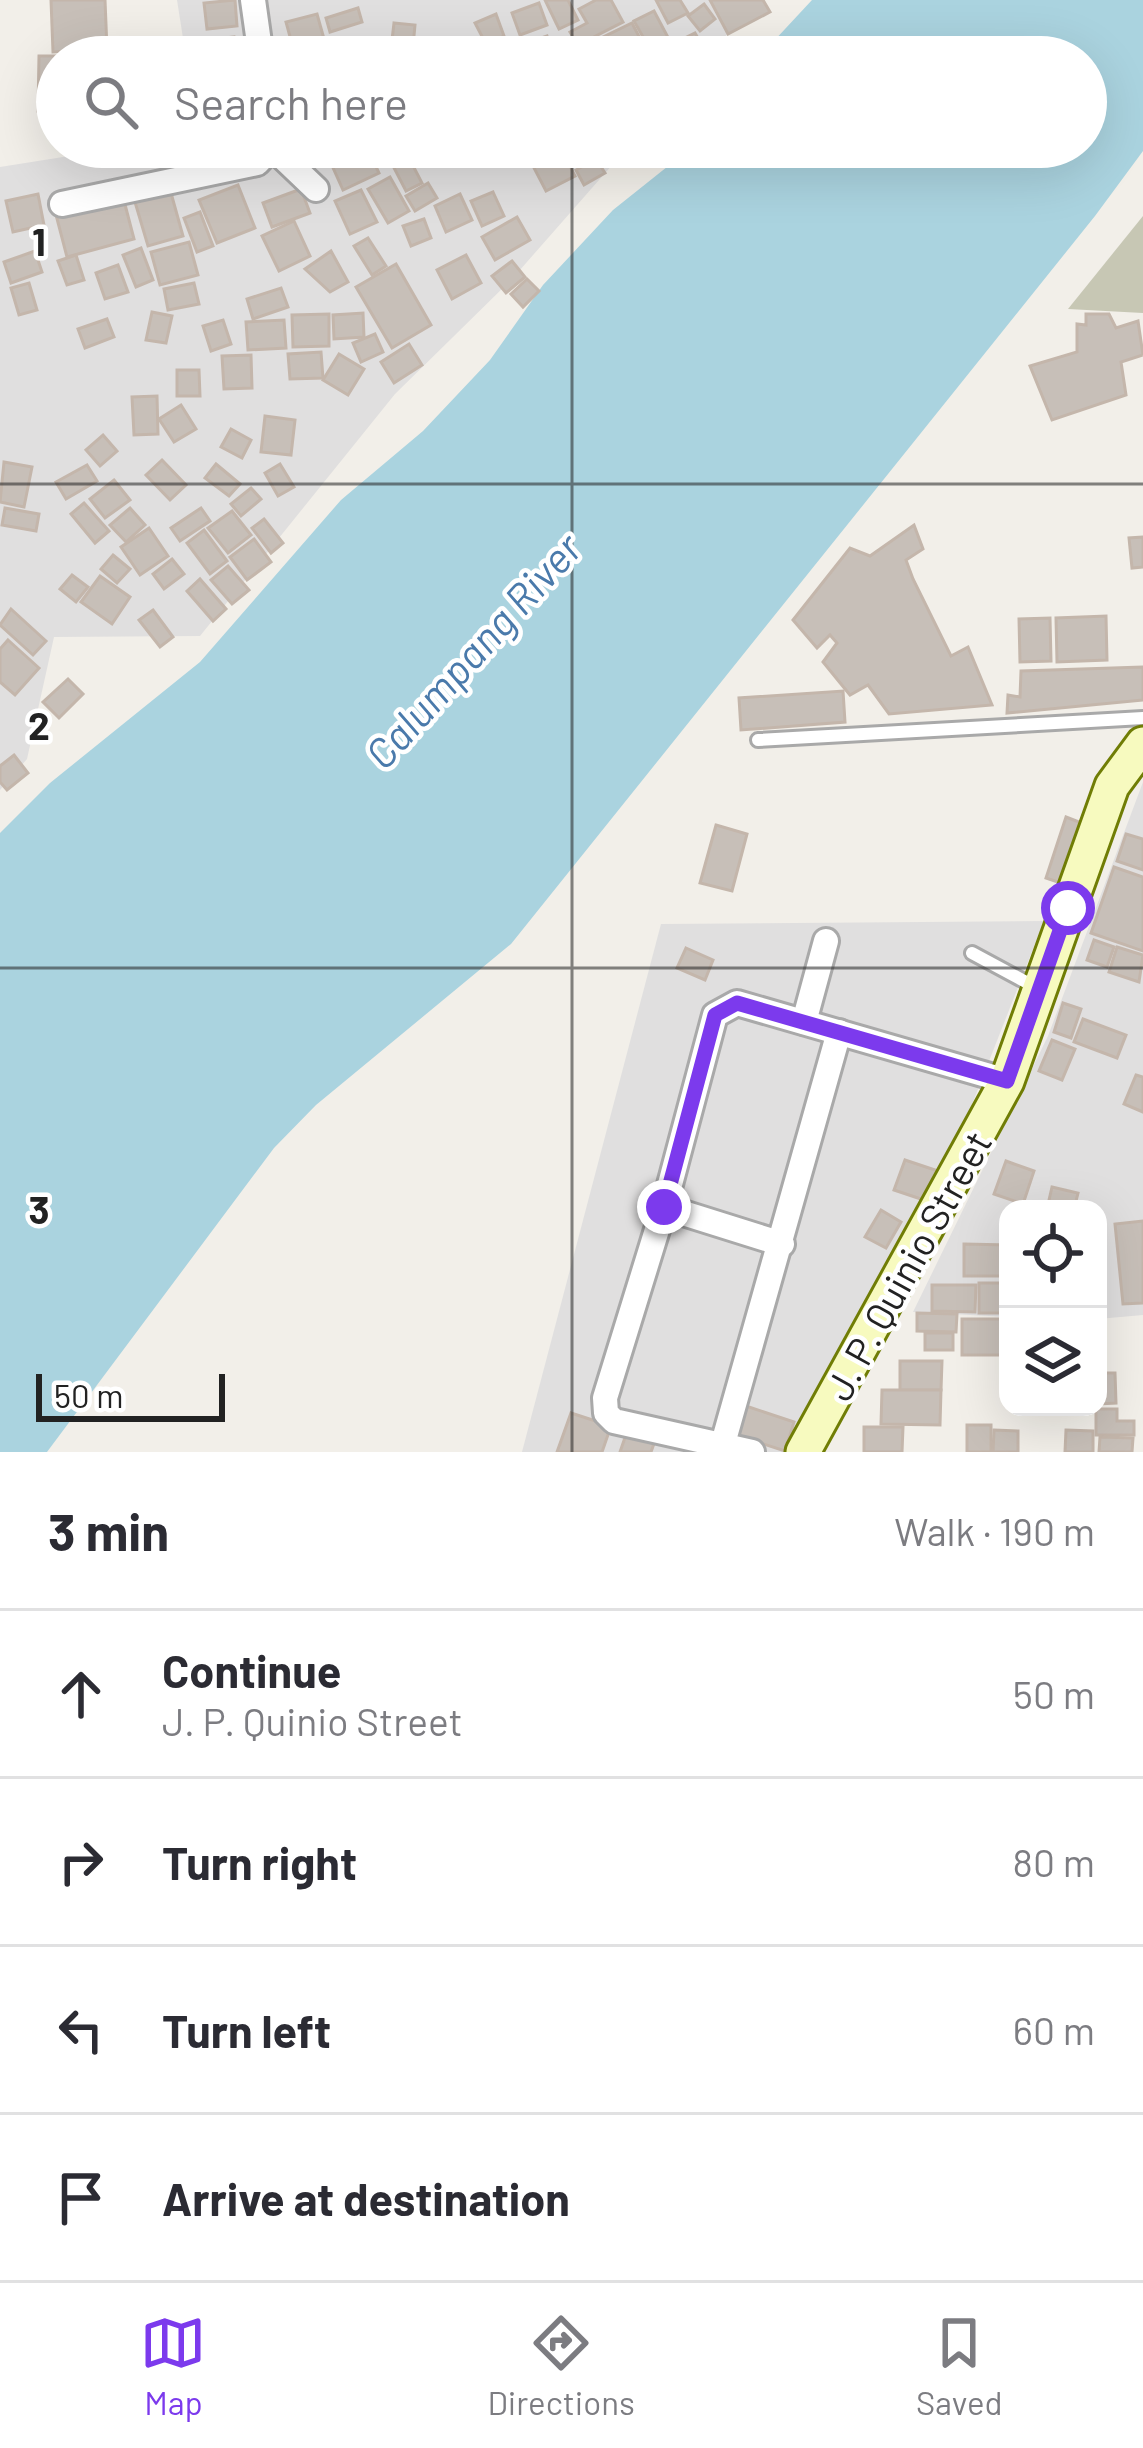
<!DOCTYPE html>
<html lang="en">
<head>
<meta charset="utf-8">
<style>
	body { margin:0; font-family:Barlow,sans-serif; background:#f2f2f3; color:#2b2b33 }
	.controls { position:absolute; right:36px; bottom:36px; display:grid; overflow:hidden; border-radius:24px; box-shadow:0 12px 48px #0002 }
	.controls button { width:108px; height:108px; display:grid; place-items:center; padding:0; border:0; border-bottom:3px solid #e1e1e2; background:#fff; color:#2b2b33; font:60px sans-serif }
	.scale { position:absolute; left:36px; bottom:30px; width:189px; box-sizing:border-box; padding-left:12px; border:6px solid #222; border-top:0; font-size:33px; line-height:42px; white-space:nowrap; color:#222; -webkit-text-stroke:9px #fff; paint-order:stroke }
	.stop { position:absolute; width:36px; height:36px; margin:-27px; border:9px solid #7c3aed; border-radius:50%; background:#fff }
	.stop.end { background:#7c3aed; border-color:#fff; box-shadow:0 3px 12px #0008 }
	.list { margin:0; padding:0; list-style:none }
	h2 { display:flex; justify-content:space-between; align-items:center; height:156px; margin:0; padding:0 48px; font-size:51px }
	h2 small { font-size:39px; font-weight:400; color:#7c7c81 }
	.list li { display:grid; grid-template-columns:78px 1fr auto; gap:36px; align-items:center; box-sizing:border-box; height:168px; padding:0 48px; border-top:3px solid #e1e1e2 }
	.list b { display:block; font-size:45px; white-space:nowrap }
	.list p { margin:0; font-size:39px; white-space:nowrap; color:#7c7c81 }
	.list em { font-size:39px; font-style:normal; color:#7c7c81 }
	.icon { flex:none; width:66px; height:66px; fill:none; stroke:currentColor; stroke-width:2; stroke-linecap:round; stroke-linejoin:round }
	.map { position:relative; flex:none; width:1143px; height:1452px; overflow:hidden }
	.search { position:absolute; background:#fff; box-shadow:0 12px 48px #0002; left:36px; right:36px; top:36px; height:132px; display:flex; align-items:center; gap:30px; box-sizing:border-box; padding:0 42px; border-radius:66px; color:#7c7c81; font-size:45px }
	.sheet { height:828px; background:#fff }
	nav { display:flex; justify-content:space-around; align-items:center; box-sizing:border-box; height:168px; border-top:3px solid #e1e1e2; background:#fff; font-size:33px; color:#7c7c81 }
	nav a { display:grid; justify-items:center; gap:6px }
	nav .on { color:#7c3aed }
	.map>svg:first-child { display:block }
</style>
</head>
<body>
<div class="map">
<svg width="1143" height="1452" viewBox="0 0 1143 1452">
	<rect width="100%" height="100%" fill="#f2efe9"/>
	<g fill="#e0dfdf">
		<path d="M177,0H757L707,57H186Z"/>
		<path d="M126,147H628L512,279L395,394L200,636L54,637L27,759L0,790V167Z"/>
		<path d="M1143,782V1315L1098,1319V1209H1008V1317L913,1312L1048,1036Z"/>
		<path d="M1044,921L949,1163L790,1452H522L661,924Z"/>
	</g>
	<path fill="#c7c7b4" d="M1143,216V313L1068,309Z"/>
	<path fill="#aad3df" d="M812,0H1143V151L1095,216L511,944L316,1105L274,1148L47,1452H0V833L50,783L200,662L341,500L423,431L490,360L543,285L613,210L692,147H1086V57H759Z"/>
	<g fill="#c7bfb8" stroke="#c4b6ab" stroke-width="3">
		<path d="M51,0H105L107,49L53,52Z"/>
		<path d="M235,0L237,26L207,29L204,3Z"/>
		<path d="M545,0H568L578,20L559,29Z"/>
		<path d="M596,0H611L623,22L578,45L570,32L587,23L579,9Z"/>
		<path d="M656,0H680L688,13L668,23Z"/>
		<path d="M710,0H763L770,12L728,34Z"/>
		<path d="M539,3L547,25L520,35L512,13Z"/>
		<path d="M704,4L715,19L700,31L688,16Z"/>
		<path d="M358,8L362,22L330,32L326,18Z"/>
		<path d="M654,11L671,43L652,53L634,21Z"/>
		<path d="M317,14L326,46L295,55L286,22Z"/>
		<path d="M496,14L504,36L486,44L475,23Z"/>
		<path d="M394,23L415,25L412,57H390Z"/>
		<path d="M632,23L643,44L603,57L595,41Z"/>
		<path d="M695,33L706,52L683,57L675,43Z"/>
		<path d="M547,36L554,57H519L516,47Z"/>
		<path d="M234,37L237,57H201L199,41Z"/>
		<path d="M362,40L368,56L327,57L325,52Z"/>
		<path d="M39,56H124V57H57V111H38Z"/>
		<path d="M361,147H367L379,173L343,190L330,161Z"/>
		<path d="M562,151L575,176L546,191L533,166Z"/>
		<path d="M408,156L422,183L406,191L392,164Z"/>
		<path d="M596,159L605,173L584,185L576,170Z"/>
		<path d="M390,177L409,211L388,223L368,189Z"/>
		<path d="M428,183L437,198L415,211L406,196Z"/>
		<path d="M238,185L255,228L217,243L199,200Z"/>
		<path d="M301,189L310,213L272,227L263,203Z"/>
		<path d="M361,190L377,222L350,234L335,201Z"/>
		<path d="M493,192L504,216L482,226L471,201Z"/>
		<path d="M122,193L134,239L67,257L55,211Z"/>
		<path d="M171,193L183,236L148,246L135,202Z"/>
		<path d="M38,194L44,225L13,232L6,201Z"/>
		<path d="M460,194L472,220L446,232L435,206Z"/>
		<path d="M200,212L213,246L197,252L184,218Z"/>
		<path d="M517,217L530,240L495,260L482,237Z"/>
		<path d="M424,219L431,238L411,246L403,226Z"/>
		<path d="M294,221L310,256L279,271L262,236Z"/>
		<path d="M368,238L386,266L372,275L354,246Z"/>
		<path d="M189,242L198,275L160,285L151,252Z"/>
		<path d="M141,248L153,280L136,287L123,255Z"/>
		<path d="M35,251L42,272L11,283L4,262Z"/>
		<path d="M331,251L348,282L330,292L305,269Z"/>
		<path d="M76,255L84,280L67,285L58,261Z"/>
		<path d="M466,255L481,283L452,299L437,270Z"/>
		<path d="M512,261L525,277L506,293L492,276Z"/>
		<path d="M396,264L431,325L392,348L356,287Z"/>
		<path d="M118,265L128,292L105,299L96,273Z"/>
		<path d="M527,279L539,291L523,307L511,294Z"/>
		<path d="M29,283L37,310L19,315L11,288Z"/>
		<path d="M194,283L199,304L168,310L164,289Z"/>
		<path d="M281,288L288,307L253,319L247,299Z"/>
		<path d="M152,312L172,316L166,343L146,340Z"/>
		<path d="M363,313L364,337L334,339L333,315Z"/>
		<path d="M329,314V346L293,347L292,315Z"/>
		<path d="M1086,314H1109L1116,328L1138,321L1143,355L1121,362L1126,395L1052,420L1030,366L1077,352V324L1086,325Z"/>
		<path d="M107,319L114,337L85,348L78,329Z"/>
		<path d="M223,320L231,344L211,351L203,326Z"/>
		<path d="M284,320L286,348L248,350L246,322Z"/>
		<path d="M375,334L383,352L361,362L353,343Z"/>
		<path d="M409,344L422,365L394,383L381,362Z"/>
		<path d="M321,352L323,378L290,379L288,354Z"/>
		<path d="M339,354L364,369L348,395L323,380Z"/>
		<path d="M251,355L252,388L224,389L222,356Z"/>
		<path d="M177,370H199L200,396H177Z"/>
		<path d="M157,396L158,434L134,435L132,397Z"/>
		<path d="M181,405L196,429L174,442L159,419Z"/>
		<path d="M265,416L295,420L291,455L261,452Z"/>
		<path d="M231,429L251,440L242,458L221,447Z"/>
		<path d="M103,435L117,451L100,466L86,450Z"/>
		<path d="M162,460L186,485L170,500L146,475Z"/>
		<path d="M4,462L32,467L24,507L0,502Z"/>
		<path d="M216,464L240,484L229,496L205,478Z"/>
		<path d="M280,464L294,487L278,496L265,473Z"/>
		<path d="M87,465L97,481L66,499L56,482Z"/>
		<path d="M114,480L130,500L105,518L90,499Z"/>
		<path d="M251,488L261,499L241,516L231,504Z"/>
		<path d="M84,503L109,531L95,543L71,514Z"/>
		<path d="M5,508L39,514L36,531L2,525Z"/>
		<path d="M130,508L145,525L126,542L110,525Z"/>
		<path d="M201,508L210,521L180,541L171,528Z"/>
		<path d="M232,511L251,535L228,553L208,528Z"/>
		<path d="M264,519L283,543L271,553L252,528Z"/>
		<path d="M914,525L923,549L906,560L913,579L951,656L968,647L992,705L889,714L868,685L850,695L823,662L837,643L830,635L817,648L793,620L850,548L870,556Z"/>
		<path d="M149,528L168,556L140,575L121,547Z"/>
		<path d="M204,530L227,561L210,574L187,543Z"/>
		<path d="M1143,537V567L1132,568L1129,538Z"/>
		<path d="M254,539L271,562L247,580L230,557Z"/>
		<path d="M113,555L130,569L117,583L101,569Z"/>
		<path d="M172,559L184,574L164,589L153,574Z"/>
		<path d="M228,566L249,590L232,604L211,580Z"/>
		<path d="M72,575L88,587L76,602L60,589Z"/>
		<path d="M100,576L130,597L112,624L81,602Z"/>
		<path d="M200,579L226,609L213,621L187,591Z"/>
		<path d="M11,609L46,641L33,655L0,625Z"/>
		<path d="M153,610L173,637L160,647L139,620Z"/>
		<path d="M1106,616L1107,660L1057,662L1056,618Z"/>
		<path d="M1050,618L1051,661L1020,662L1019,619Z"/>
		<path d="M8,640L39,668L15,695L0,682V649Z"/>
		<path d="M1143,667V700L1007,713L1008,695L1020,697L1021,671Z"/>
		<path d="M68,679L83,694L59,718L43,702Z"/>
		<path d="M843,691L845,722L741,730L739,698Z"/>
		<path d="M14,755L28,773L7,790L0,782V766Z"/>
		<path d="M1066,817L1084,824L1064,884L1046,878Z"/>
		<path d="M716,825L747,834L732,891L700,883Z"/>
		<path d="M1126,834L1143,839V870L1117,861Z"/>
		<path d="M1114,867L1143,877V951L1091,933Z"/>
		<path d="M1094,940L1114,947L1107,967L1087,960Z"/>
		<path d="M1117,947L1143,955L1139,982L1109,972Z"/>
		<path d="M686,948L713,960L705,980L677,968Z"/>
		<path d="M1063,1003L1081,1009L1071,1038L1054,1032Z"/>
		<path d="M1083,1019L1126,1035L1117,1058L1074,1042Z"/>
		<path d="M1052,1040L1075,1049L1062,1080L1039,1071Z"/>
		<path d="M1136,1075L1143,1077V1112L1124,1104Z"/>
		<path d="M905,1160L938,1171L927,1201L894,1190Z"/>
		<path d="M1006,1161L1034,1171L1023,1204L994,1194Z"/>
		<path d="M1052,1187L1078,1193L1074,1209H1047Z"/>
		<path d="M881,1210L901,1222L886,1248L865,1237Z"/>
		<path d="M1143,1221V1303L1123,1304L1115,1224Z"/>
		<path d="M964,1244L1008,1245V1276H964Z"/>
		<rect x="979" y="1283" width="29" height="30"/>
		<path d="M932,1285H976L975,1312L932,1311Z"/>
		<path d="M917,1313L957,1314L956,1332L917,1331Z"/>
		<path d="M962,1319H1005L1004,1355H962Z"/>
		<rect x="925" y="1333" width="28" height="17"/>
		<path d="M900,1361H942L941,1390H900Z"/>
		<path d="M1098,1373H1115L1116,1403L1098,1404Z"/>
		<path d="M882,1390H941L940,1425L881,1424Z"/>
		<path d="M743,1405L794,1422L785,1451L733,1434Z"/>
		<path d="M1096,1409H1117V1421H1134V1435H1096Z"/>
		<path d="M571,1413L611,1426L602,1452H557Z"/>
		<rect x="967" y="1425" width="24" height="27"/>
		<path d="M864,1427H903L902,1452H864Z"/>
		<path d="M628,1429L656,1438L651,1452H620Z"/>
		<path d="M994,1430L1018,1431V1452H993Z"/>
		<path d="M1066,1430L1093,1431V1452H1065Z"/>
		<path d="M1100,1437L1133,1438L1132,1452H1099Z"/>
	</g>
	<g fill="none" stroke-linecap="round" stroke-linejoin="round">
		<defs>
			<g id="lane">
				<path d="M758,740L1143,718"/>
				<path d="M972,953L1039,989"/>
			</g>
			<g id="street">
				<path d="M253,0L261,57"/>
				<path d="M62,204L257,163L272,147L316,189"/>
				<path d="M804,1022L826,941"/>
				<path d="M664,1207L782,1244"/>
				<path d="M722,1447L839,1032"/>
				<path d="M752,1452L614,1421L606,1413L605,1398L664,1207L715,1015L737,1003L1007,1081"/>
			</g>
			<path id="secondary" d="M803,1452L1007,1081L1112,786L1143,744"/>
		</defs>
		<use href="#lane" stroke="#a9a9a9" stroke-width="18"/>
		<use href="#street" stroke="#a9a9a9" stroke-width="30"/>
		<use href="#secondary" stroke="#707d05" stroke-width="39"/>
		<use href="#lane" stroke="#fff" stroke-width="12"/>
		<use href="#street" stroke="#fff" stroke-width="24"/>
		<use href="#secondary" stroke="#f7fabf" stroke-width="33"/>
	</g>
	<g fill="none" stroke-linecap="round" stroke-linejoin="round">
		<path stroke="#7c3aed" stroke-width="15" d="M664,1207L715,1015L737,1003L1007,1081L1068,908"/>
	</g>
	<path fill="none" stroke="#222" stroke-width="3" stroke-opacity="0.55" d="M572,0V57M572,147V1452M0,484H1143M0,968H1143"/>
	<g text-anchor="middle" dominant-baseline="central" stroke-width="9" stroke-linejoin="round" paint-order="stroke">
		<g font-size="39" fill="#222" stroke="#fff">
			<text transform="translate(907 1265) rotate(-61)">J. P. Quinio Street</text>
		</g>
		<g font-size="42" font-style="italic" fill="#4a7aab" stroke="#fff">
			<text transform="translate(472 650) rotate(-48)">Calumpang River</text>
		</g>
	</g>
	<g font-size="39" text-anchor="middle" font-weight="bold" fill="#222" stroke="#fff" stroke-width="9" stroke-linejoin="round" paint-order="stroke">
		<text x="39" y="256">1</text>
		<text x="39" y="740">2</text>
		<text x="39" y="1224">3</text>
	</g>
</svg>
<div class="controls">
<button><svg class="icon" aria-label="locate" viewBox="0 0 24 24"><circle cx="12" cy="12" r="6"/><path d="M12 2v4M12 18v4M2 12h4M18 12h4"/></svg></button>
<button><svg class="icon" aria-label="layers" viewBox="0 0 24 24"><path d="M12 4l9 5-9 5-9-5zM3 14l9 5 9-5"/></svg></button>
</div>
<div class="scale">50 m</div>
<div class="stop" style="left:1068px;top:908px"></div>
<div class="stop end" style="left:664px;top:1207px"></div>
<div class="search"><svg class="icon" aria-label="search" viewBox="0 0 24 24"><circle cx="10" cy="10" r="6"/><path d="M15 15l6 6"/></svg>Search here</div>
</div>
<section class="sheet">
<h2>3 min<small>Walk · 190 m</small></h2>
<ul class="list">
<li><svg class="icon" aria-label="ahead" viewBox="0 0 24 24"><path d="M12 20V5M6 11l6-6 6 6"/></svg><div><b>Continue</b><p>J. P. Quinio Street</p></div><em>50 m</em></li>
<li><svg class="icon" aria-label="right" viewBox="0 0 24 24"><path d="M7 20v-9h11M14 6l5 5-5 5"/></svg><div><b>Turn right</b></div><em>80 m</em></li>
<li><svg class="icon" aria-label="left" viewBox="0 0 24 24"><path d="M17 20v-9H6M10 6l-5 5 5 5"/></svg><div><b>Turn left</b></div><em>60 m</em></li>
<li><svg class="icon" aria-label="arrive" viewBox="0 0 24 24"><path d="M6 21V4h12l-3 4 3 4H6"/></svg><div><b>Arrive at destination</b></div></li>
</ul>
</section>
<nav>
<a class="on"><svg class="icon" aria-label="map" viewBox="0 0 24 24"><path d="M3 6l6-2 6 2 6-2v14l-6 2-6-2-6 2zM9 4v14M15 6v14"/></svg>Map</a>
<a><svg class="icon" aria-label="directions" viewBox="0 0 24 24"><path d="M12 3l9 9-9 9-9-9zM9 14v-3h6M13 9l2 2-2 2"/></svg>Directions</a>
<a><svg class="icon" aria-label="saved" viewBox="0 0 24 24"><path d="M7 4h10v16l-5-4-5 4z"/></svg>Saved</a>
</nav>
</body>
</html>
